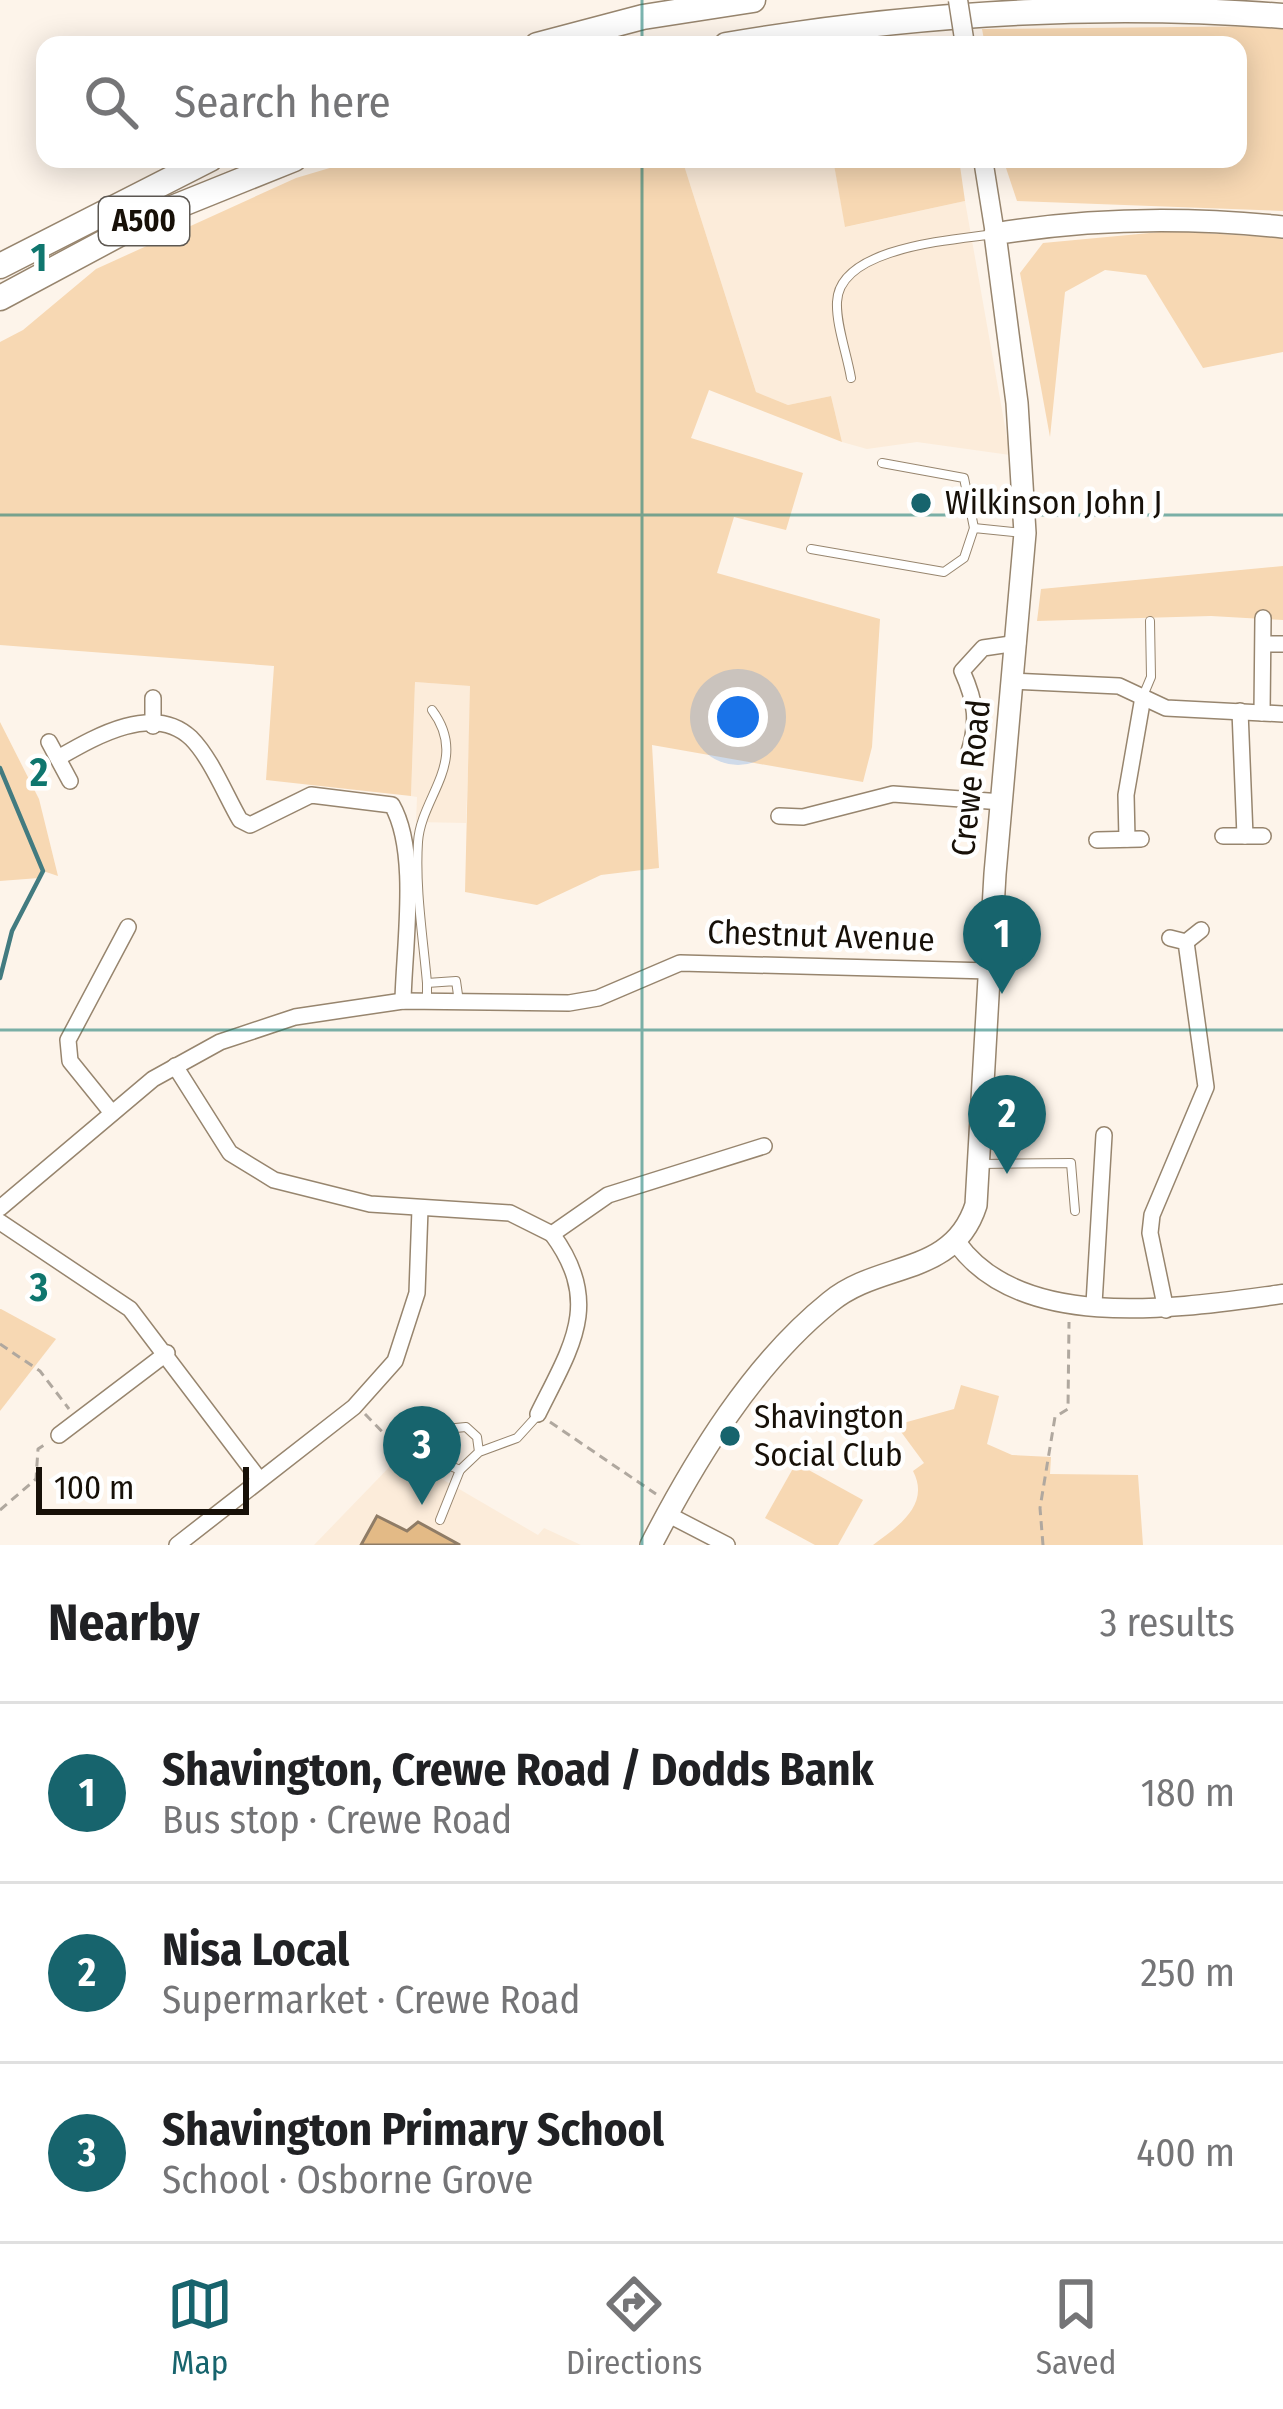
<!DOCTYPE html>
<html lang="en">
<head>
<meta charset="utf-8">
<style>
	body { margin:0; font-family:"Fira Sans Condensed",sans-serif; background:#f2f2f2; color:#202124 }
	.scale { position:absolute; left:36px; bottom:30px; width:213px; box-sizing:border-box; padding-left:12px; border:6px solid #171008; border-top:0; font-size:33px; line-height:42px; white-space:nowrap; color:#171008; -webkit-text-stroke:9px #fff; paint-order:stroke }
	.you { position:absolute; left:738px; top:717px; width:42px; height:42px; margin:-30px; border:9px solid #fff; border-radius:50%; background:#1a73e8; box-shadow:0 0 0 18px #1a73e833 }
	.badge { display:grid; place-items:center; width:78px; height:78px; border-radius:50%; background:#17646d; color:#fff; font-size:39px; font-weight:700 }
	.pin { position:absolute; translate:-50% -99px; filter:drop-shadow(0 3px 6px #0008) }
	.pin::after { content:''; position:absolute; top:63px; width:42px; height:36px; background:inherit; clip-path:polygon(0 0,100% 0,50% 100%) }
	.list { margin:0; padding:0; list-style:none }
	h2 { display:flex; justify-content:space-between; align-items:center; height:156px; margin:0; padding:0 48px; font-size:51px }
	h2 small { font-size:39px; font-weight:400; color:#757577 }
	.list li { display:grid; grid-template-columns:78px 1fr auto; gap:36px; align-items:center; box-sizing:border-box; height:180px; padding:0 48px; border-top:3px solid #e0e0e0 }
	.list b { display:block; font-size:45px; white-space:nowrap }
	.list p { margin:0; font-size:39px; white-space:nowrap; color:#757577 }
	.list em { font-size:39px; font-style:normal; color:#757577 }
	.icon { flex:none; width:66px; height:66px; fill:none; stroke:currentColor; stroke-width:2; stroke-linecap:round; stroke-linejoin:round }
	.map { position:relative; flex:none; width:1283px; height:1545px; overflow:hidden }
	.search { position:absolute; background:#fff; box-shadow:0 6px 30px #0003; left:36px; right:36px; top:36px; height:132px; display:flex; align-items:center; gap:30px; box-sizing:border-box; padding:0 42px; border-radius:24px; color:#757577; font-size:45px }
	.sheet { height:696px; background:#fff }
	nav { display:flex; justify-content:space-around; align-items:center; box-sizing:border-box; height:168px; border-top:3px solid #e0e0e0; background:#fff; font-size:33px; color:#757577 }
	nav a { display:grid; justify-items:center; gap:6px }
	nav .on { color:#17646d }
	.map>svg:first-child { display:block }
</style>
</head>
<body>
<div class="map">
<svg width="1283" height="1545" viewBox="0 0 1283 1545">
	<rect width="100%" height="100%" fill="#fdf4ea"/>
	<g fill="#fcecda">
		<path d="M682,159H833L846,227L965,201L1010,455L917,442L867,449L842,442L831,396L788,405L756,392Z"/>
		<path d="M415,682L471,686L466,823L416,822L417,797L411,796Z"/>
		<path d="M401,1455L538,1535L544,1528L581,1545H314Z"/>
	</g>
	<g fill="#f7d8b3">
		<path d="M1283,26V211L1017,201L1003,159H1238V45H985L982,29Z"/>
		<path d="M360,159H682L756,392L788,405L831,396L842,442L709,390L691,438L803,473L786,530L734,517L717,573L880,619L872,747L863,782L652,745L659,868L601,875L537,905L465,892L470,686L415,682L411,796L266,780L274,666L0,645V342L23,330L96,269L296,178Z"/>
		<path d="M833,159H959L965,201L845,227Z"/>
		<path d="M1171,231L1283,238V352L1203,368L1146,275L1105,270L1065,292L1050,437L1020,273L1043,243Z"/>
		<path d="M1283,566V620L1211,616L1037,621L1041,589Z"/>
		<path d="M0,722L39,799L58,876L43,871L39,878L0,881Z"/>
		<path d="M1,1309L56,1339L0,1411V1309Z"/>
		<path d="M961,1385L999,1396L987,1444L1012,1455L1051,1457L1050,1474L1138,1475L1143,1545H873C897,1527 931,1505 913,1471L924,1463L896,1425L954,1409Z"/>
		<path d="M796,1463L863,1500L838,1545H815L765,1518Z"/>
	</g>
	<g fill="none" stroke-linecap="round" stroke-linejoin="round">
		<path stroke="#427b80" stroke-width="4.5" d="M0,768L43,871L12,931L0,978"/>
	</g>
	<path fill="#e3ba86" stroke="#8f7c66" stroke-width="3" d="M377,1516L407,1531L418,1522L460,1545H361Z"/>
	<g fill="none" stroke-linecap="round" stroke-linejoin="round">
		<defs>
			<g id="service">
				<path d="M851,378C847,354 836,325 837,302C839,247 953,240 994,234"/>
				<path d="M882,463L964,478L974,528"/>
				<path d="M811,549L944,572L964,558L974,528L1023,533"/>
				<path d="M1143,696L1151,677L1150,621"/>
				<path d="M427,983C423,937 415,888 418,842C421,796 470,761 432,710"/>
				<path d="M427,1000V983L456,981L459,1002"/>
				<path d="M980,1164L1071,1163L1075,1211"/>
				<path d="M479,1452L477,1437L466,1427L445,1429L436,1441L441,1462L460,1470L479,1452L517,1438L537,1416"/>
				<path d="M440,1520L460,1470"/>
			</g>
			<g id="minor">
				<path d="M1264,644H1283"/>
				<path d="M1013,681L1119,686L1166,708L1283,714"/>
				<path d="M1240,711L1245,836"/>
				<path d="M1262,713L1263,618"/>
				<path d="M153,726V698"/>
				<path d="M49,742L70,781"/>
				<path d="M968,755C979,722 976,702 962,671L983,648L1018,643"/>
				<path d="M58,758C93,738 153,702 191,738C211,758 226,796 240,820L250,825L311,795L392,805C419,852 404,946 403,1001"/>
				<path d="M779,816L803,817L893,794L1002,802"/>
				<path d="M1223,836H1263"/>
				<path d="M1127,839L1126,795L1143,697"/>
				<path d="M1097,840L1141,839"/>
				<path d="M1186,942L1201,930"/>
				<path d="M175,1066L230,1153L274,1180L370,1204L510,1213L552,1234L608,1195L764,1146"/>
				<path d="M112,1113L70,1061L68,1040L128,927"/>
				<path d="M0,1208L153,1079L220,1042L295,1017L403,1001L569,1003L598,998L680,963L990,971"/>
				<path d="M0,1222L130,1309L259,1479"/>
				<path d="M1094,1304L1104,1135"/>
				<path d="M1166,1310L1150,1233L1152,1215L1206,1087L1186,942L1170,938"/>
				<path d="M538,1414C571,1347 603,1303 552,1234"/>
				<path d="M59,1435L167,1353"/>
				<path d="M667,1514L727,1545"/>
				<path d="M177,1545L354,1407L395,1361L417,1293L420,1209"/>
			</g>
			<g id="tertiary">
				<path d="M983,159L995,234"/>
				<path d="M957,1243C1023,1335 1185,1307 1283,1294"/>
			</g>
			<path id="secondary" d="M651,1545C696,1458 753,1364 830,1302C879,1261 953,1277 976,1205L995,874L1025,533L1017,403L995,234C1090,218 1187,217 1283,227"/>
			<g id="trunk">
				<path d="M537,45L643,17L753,0"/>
				<path d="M726,45C908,14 1099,2 1283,16"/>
				<path d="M0,266L210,159"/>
				<path d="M0,298L155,215L294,159"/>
			</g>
		</defs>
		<use href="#service" stroke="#97856e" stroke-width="10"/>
		<use href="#minor" stroke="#97856e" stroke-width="18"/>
		<use href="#tertiary" stroke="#97856e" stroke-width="21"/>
		<use href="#secondary" stroke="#97856e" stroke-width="24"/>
		<use href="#trunk" stroke="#97856e" stroke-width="27"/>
		<g stroke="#b0a89f" stroke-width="3" stroke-dasharray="9 6" stroke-linecap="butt">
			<path d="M0,1344L40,1371L69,1409"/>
			<path d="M365,1414L401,1451L429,1455"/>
			<path d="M550,1422L656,1494"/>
			<path d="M0,1510L36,1479L38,1449L47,1443"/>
			<path d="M1043,1545L1040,1508L1055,1417L1068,1409L1069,1322"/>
		</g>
		<use href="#service" stroke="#fff" stroke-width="8"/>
		<use href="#minor" stroke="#fff" stroke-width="15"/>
		<use href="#tertiary" stroke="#fff" stroke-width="18"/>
		<use href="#secondary" stroke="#fff" stroke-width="21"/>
		<use href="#trunk" stroke="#fff" stroke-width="24"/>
		<defs>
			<path id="tertiary-bridge" d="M958,0L965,45"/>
		</defs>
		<use href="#tertiary-bridge" stroke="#97856e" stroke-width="21" stroke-linecap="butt"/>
		<use href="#tertiary-bridge" stroke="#fff" stroke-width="18"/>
	</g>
	<path fill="none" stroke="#0f766e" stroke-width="3" stroke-opacity="0.55" d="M642,0V45M642,159V1545M0,515H1283M0,1030H1283"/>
	<g fill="#17646d" stroke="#fff" stroke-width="4.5">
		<circle cx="921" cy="503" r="12"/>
		<circle cx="730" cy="1436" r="12"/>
	</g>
	<g text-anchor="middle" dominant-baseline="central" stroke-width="9" stroke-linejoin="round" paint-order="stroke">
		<rect fill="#fff" stroke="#5d5852" stroke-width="3" x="99" y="197" width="90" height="48" rx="9"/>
		<g font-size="30" font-weight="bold" fill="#171008">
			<text x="144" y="221">A500</text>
		</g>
		<g font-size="33" fill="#171008" stroke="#fff" text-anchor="start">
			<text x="945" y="503">Wilkinson John J</text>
			<text x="754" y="1417">Shavington<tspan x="754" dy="38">Social Club</tspan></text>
		</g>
		<g font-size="33" fill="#171008" stroke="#fff">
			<text transform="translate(971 778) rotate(-84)">Crewe Road</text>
			<text transform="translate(821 936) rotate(2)">Chestnut Avenue</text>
		</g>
	</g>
	<g font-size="39" text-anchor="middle" font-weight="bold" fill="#0f766e" stroke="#fff" stroke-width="9" stroke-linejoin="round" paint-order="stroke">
		<text x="39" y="271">1</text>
		<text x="39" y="786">2</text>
		<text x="39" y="1301">3</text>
	</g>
</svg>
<div class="scale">100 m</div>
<div class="you"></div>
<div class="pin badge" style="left:1002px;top:994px">1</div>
<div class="pin badge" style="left:1007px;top:1174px">2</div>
<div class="pin badge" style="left:422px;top:1505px">3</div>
<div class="search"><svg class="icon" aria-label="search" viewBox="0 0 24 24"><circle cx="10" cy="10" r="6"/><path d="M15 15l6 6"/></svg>Search here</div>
</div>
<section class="sheet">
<h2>Nearby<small>3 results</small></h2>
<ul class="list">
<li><span class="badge">1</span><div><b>Shavington, Crewe Road / Dodds Bank</b><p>Bus stop · Crewe Road</p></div><em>180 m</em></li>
<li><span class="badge">2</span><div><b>Nisa Local</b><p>Supermarket · Crewe Road</p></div><em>250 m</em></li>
<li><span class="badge">3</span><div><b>Shavington Primary School</b><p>School · Osborne Grove</p></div><em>400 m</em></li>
</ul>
</section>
<nav>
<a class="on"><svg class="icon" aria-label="map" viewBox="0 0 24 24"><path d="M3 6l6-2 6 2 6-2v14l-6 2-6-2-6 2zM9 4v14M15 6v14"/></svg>Map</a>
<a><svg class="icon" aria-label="directions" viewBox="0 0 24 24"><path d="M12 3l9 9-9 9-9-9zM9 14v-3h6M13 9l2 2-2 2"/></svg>Directions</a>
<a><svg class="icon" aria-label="saved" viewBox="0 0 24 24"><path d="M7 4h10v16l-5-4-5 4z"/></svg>Saved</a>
</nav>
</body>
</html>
